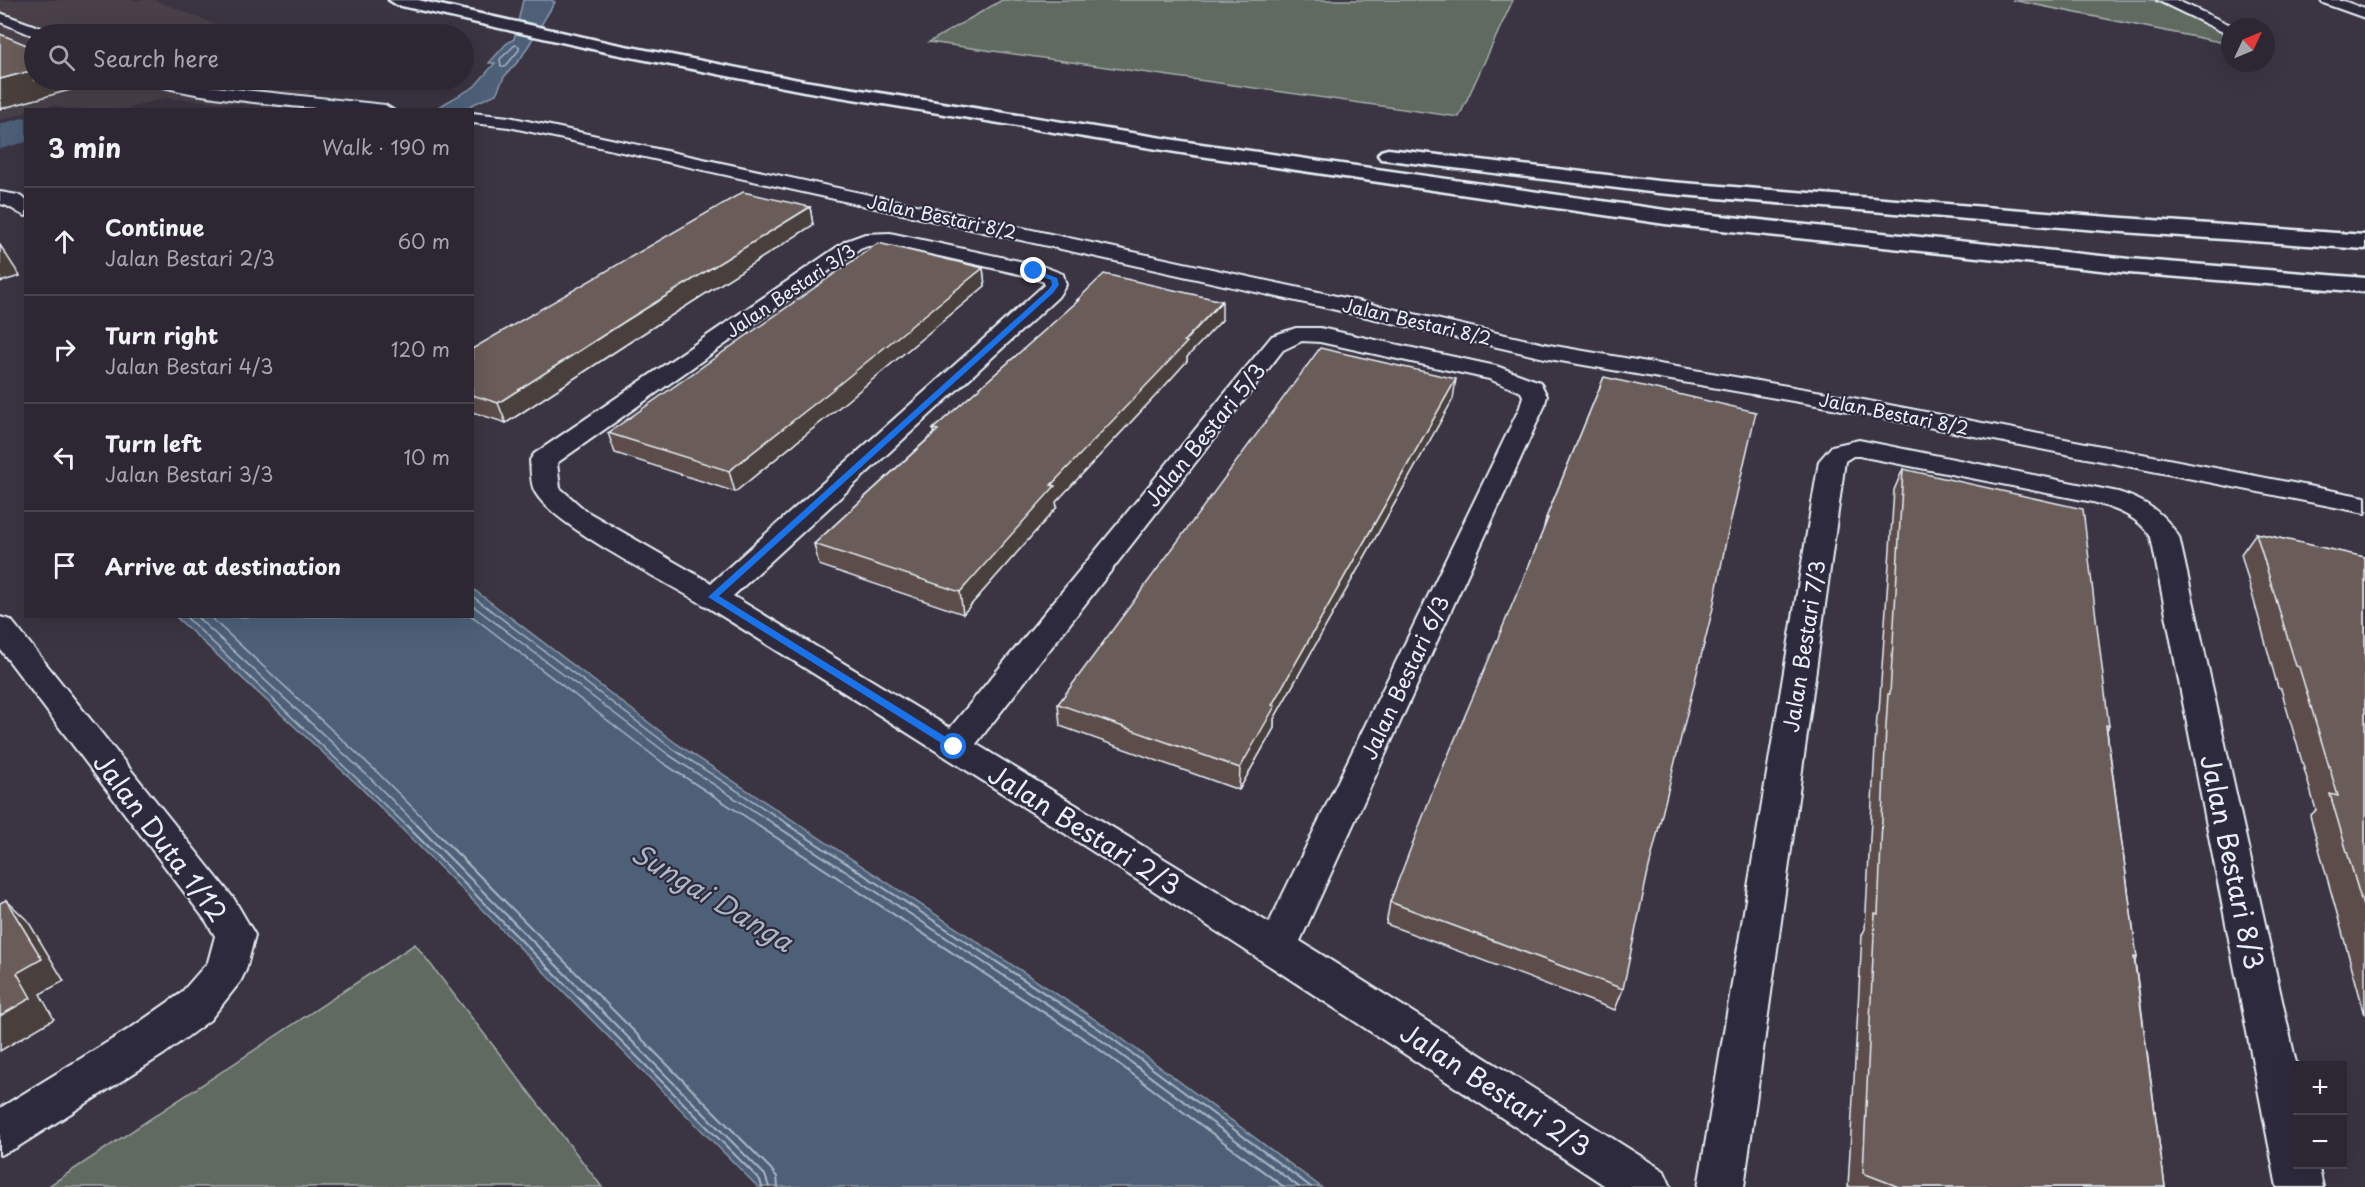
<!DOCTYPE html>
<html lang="en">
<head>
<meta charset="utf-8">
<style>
	body { margin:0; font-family:"Playpen Sans",sans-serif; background:#38333e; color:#f1f3f6 }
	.controls { position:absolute; right:18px; bottom:18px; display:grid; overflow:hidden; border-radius:0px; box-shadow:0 6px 24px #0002 }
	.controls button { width:54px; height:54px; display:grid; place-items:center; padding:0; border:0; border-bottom:2px solid #48444d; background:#2c2732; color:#f1f3f6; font:30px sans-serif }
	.compass { position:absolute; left:2221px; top:18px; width:54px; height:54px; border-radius:50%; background:#2c2732; box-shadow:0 6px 24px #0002; rotate:46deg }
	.stop { position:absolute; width:18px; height:18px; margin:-14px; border:4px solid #1a73e8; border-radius:50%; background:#fff }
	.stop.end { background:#1a73e8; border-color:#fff; box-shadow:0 2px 6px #0008 }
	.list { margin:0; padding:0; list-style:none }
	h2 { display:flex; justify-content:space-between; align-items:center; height:78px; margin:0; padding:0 24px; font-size:26px }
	h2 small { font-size:20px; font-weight:400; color:#a6a5ac }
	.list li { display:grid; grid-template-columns:39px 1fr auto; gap:18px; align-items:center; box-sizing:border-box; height:108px; padding:0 24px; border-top:2px solid #48444d }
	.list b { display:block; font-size:22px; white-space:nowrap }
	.list p { margin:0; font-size:20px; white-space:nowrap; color:#a6a5ac }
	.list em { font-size:20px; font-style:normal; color:#a6a5ac }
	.icon { flex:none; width:33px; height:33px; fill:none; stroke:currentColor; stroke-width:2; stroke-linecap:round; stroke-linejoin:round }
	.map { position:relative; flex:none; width:2365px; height:1187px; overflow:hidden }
	.search { position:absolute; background:#2c2732; box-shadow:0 6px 24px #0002; left:24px; top:24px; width:450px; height:66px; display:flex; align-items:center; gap:15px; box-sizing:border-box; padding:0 21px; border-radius:33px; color:#a6a5ac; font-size:22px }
	.panel { position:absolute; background:#2c2732; box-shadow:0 6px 24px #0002; left:24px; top:108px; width:450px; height:510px; border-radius:0px }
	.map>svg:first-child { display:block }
</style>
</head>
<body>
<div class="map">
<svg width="2365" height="1187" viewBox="0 0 2365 1187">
	<rect width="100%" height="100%" fill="#3b3442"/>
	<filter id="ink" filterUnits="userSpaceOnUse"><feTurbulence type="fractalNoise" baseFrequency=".0167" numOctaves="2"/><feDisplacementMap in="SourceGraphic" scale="12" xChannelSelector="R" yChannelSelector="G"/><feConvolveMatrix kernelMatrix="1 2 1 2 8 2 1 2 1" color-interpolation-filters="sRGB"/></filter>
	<g filter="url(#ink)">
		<path fill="#494049" d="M0,0H155L217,25L267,34H34V80H326L291,108L164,98L127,109H66L54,105L38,109L26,110L25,113L0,120Z"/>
		<g fill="#606b60" stroke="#a4aeac" stroke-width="1.5">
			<path d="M1002,0H1513L1459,117L929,42Z"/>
			<path d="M2012,0H2153L2230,36V44Z"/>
			<path d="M415,944L602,1187H47Z"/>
		</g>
		<g fill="#4d6078" stroke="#8b9aab" stroke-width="1.5">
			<path d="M523,0H551L555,2L521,58L504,77L496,94L463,109L433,110L474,87L495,63H489L506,44L514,39Z"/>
			<path d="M473,589L677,744L1105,1026L1321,1187H758L360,787L176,617L472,616Z"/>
		</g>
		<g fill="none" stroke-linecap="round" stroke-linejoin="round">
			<g stroke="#aab7c5" stroke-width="1.5">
				<path d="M515,45L519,46V50L505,67H501L500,59Z"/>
				<path d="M472,596L673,749L791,826"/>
				<path d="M472,605L669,755L777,826"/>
				<path d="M185,616L407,826"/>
				<path d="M196,616L370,778L418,826"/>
				<path d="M209,616L376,771L431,826"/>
				<path d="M472,616L663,763L760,826"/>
			</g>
			<g stroke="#aab7c5" stroke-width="2">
				<path d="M406,825L760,1180L762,1187"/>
				<path d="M417,825L765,1175L769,1187"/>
				<path d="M429,825L771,1169L777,1177L778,1187"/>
				<path d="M757,825L1092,1044L1284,1187"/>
				<path d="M775,825L1097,1037L1299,1187"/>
				<path d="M788,825L1102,1031L1311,1187"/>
			</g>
			<path fill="#4d6078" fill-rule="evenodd" d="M26,117V142L0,149V124Z"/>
			<defs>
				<g id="street">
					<path d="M2157,0H2176L2235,27H2230V34L2225,33Z"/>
					<path d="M2321,0H2341L2365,9V18L2323,3Z"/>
					<path d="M0,13L49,31L51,34L34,36L0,22Z"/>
					<path d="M149,80H172L208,86L385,105L393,110C373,110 353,111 333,109C306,108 161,95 149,80Z"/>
					<path d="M472,113L509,117L1323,293L1549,345L1822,392L2365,497V513L1822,406L1549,359L1323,307L509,127L472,123Z"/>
					<path d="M0,192L18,195L26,200V216C16,213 10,205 0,204Z"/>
					<path d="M890,233L1042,266L1063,274L1066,285L1058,297L733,596L950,728L1272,336L1296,328H1320L1496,366L1540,382L1547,396L1544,407L1300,941L1664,1171L1671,1187H1607C1308,990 1008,794 704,605C667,582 553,526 535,492C530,484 531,470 530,460L534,454L846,241L865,234ZM890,245L1028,276L1044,282V285L711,583L586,511L560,488L557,463L860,249L868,246ZM1302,341L1320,342L1489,379L1521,392L1523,396L1520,407L1269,923L976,744L1283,350Z"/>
					<path d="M1859,440L2118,492C2146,501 2163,512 2179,537L2298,1072V1164H2318L2323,1187H2277L2151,537C2138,516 2115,509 2093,502L1859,456H1853L1845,461L1744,1187H1698L1819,461L1832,446Z"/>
					<path d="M0,617L11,620L234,899L255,935L246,970L240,982L210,1020L164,1054L16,1148L0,1155V1108L134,1026L180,994L208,962L215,936L206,921L0,649Z"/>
				</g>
				<g id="highway">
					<path d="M389,0H418L610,43L804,81L1194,143L1665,210L2129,259L2365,278V292L2129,273L1665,224L1194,155L804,91L610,53L397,5Z"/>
					<path d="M1388,149L1658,181L2109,217L2365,235V249L2109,231L1658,193L1381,159L1378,155L1381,151Z"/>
				</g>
			</defs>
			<use href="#street" stroke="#e8f1f8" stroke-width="4"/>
			<use href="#highway" stroke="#e8f1f8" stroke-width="5"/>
			<use href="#street" fill="#2f2a3d" fill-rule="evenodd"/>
			<use href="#highway" fill="#2f2a3d" fill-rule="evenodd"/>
		</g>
		<g fill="#5b4e4c" stroke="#e8f1f8" stroke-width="1.5">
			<path d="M810,207L813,225L633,340L506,423L472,412V349Z"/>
			<path d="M983,268L985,286L831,414L735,492L615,453L608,433Z"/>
			<path d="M1077,300L1222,320L1187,357V361L1160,391L1056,502L1057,507L963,614L819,565L814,544L934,433L933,429L1077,302Z"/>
			<path d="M1604,377L1623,989L1615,1010L1386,924L1390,902L1532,558L1543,531L1546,518Z"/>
			<path d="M1453,399L1274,719V728L1239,790L1060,726L1058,704Z"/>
			<path d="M1903,469L2109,726L2107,730L2137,958L2135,961L2165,1187H1848L1862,935L1865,929L1875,747L1877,716L1879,711L1894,490Z"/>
			<path d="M2256,533L2365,557V1015L2310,816L2316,810L2281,689L2278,688L2241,554Z"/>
		</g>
		<g fill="#4a403e" stroke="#e8f1f8" stroke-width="1.5">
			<path d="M34,70V80H77L81,87L0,109V79Z"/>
			<path d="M810,207L813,225L633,340L506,423L498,403L627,320Z"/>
			<path d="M0,245L20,276L0,282Z"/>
			<path d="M983,268L985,286L831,414L735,492L729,471Z"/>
			<path d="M1222,301V320L1187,357V361L1160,391L1056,502L1057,507L963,614L960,592L1051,485Z"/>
			<path d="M1456,379L1453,399L1274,719V728L1239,790L1240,768L1272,705Z"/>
			<path d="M6,900L28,921L64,981L40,994L54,1019L0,1051V1016L17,973Z"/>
		</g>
		<g fill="#6a5b58" stroke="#e8f1f8" stroke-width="1.5">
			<path d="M0,34L34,48V70L0,79Z"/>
			<path d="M743,192L810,207L627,320L498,403L472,395V349Z"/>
			<path d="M878,243L983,268L827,394L729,471L608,433Z"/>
			<path d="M1104,274L1222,301L1184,341L1187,342L1160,371L1051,485L1055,486L960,592L814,544L938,430L933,429L1079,300H1077Z"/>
			<path d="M1320,348L1456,379L1272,705L1275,706L1240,768L1058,704Z"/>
			<path d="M1604,377L1756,412L1726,541L1713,608L1649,867L1623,989L1390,902L1432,793L1532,558L1548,518H1546Z"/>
			<path d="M1903,469L2083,509L2109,726L2106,725L2137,958L2134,957L2165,1187H1899L1863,1173L1875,913L1878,914L1886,726L1888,694H1890Z"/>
			<path d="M2256,533L2365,557V913L2330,794L2338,796L2299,667L2296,666Z"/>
			<path d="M6,900L42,959L17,973L31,998L0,1016V903Z"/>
		</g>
	</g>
	<path fill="#1a73e8" d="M1034,269L1057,278L1059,285L1053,293L719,596L957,744V750L954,751L708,597L1048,290L1052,285L1051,280L1032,273Z"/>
	<g text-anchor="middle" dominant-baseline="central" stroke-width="4.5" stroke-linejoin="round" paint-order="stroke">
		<g font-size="18" fill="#e8f1f8" stroke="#2f2a3d">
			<text transform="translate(942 216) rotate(12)">Jalan Bestari 8/2</text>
			<text transform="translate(790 290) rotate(-34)">Jalan Bestari 3/3</text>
			<text transform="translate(1417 321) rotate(13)">Jalan Bestari 8/2</text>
			<text transform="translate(1894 413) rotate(11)">Jalan Bestari 8/2</text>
		</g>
		<g font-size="21" fill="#e8f1f8" stroke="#2f2a3d">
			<text transform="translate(1204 434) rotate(-51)">Jalan Bestari 5/3</text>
			<text transform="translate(1803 646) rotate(-81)">Jalan Bestari 7/3</text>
			<text transform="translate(1404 677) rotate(-65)">Jalan Bestari 6/3</text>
		</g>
		<g font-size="26" fill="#e8f1f8" stroke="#2f2a3d">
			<text transform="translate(1085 829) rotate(32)">Jalan Bestari 2/3</text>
			<text transform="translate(161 837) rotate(53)">Jalan Duta 1/12</text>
			<text transform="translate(2233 862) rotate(78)">Jalan Bestari 8/3</text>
			<text transform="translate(1496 1089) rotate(33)">Jalan Bestari 2/3</text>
		</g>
		<g font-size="27" font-style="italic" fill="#aab7c5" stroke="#2f2a3d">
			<text transform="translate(713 896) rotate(31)">Sungai Danga</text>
		</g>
	</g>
</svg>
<div class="controls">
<button>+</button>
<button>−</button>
</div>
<svg class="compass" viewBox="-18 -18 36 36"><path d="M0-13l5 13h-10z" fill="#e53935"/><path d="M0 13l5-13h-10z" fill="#a6a5ac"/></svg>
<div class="stop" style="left:954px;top:747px"></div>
<div class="stop end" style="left:1034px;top:271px"></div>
<div class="search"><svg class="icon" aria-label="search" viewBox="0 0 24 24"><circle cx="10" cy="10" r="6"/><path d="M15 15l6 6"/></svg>Search here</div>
<section class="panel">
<h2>3 min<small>Walk · 190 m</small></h2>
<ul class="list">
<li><svg class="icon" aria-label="ahead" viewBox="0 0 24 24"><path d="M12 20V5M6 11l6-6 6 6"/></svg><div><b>Continue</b><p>Jalan Bestari 2/3</p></div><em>60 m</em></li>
<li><svg class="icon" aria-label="right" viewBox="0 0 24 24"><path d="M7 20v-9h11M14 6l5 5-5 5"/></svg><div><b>Turn right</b><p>Jalan Bestari 4/3</p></div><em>120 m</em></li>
<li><svg class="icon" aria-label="left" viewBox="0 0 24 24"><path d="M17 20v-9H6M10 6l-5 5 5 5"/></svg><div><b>Turn left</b><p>Jalan Bestari 3/3</p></div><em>10 m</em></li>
<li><svg class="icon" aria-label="arrive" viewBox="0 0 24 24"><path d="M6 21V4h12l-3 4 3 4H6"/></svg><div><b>Arrive at destination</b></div></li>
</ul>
</section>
</div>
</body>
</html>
